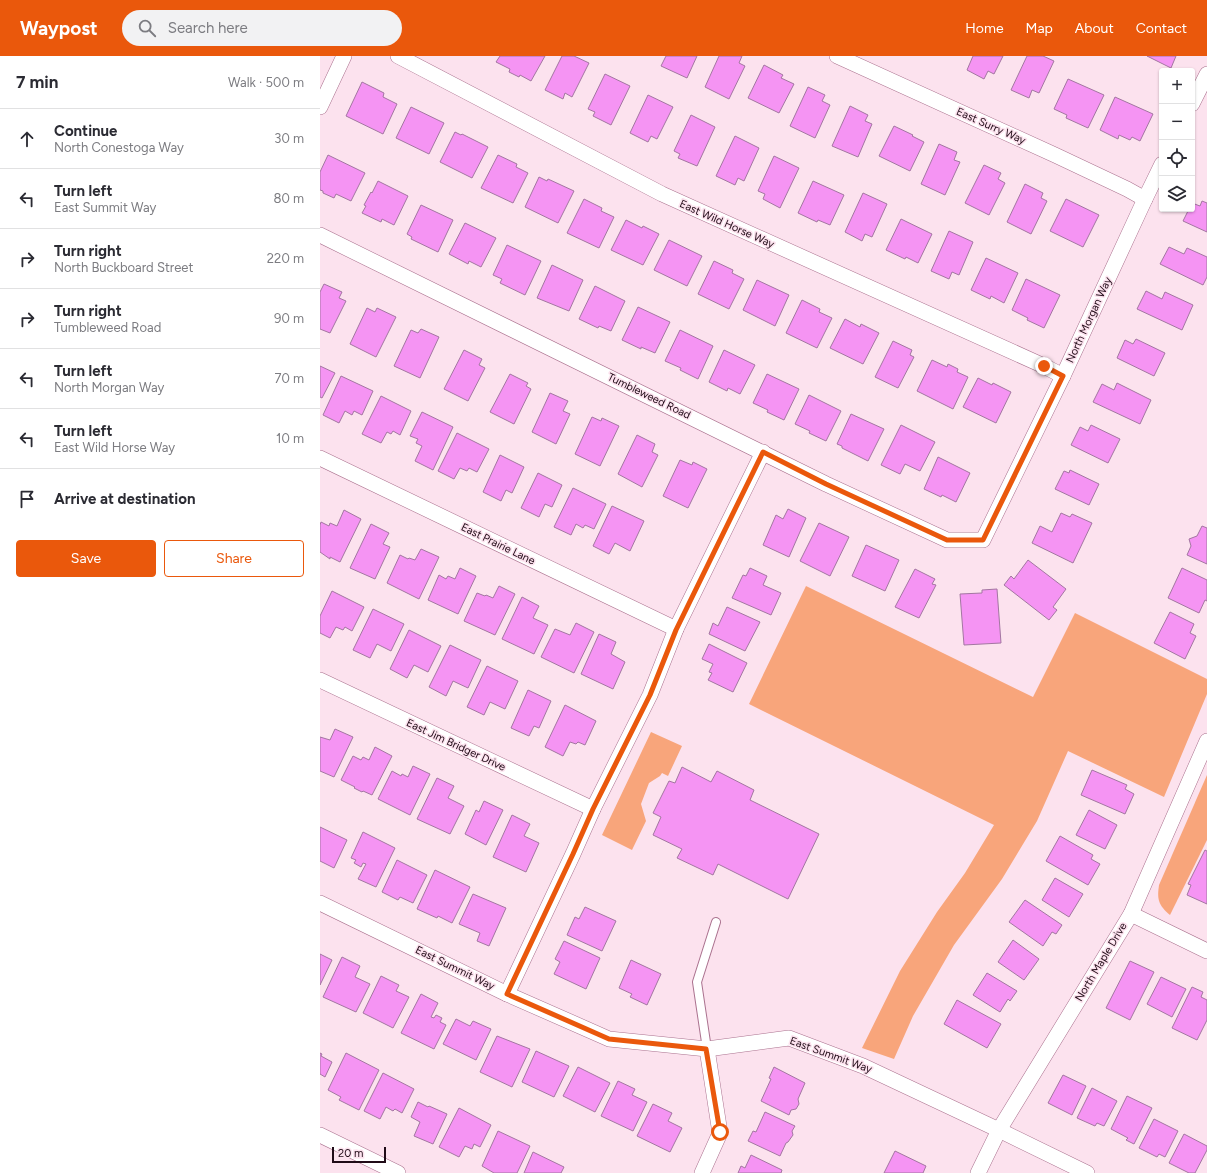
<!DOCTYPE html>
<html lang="en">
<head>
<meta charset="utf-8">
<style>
	body { margin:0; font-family:Figtree,sans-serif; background:#f2f2f3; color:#2b2b33 }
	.controls { position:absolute; right:12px; top:12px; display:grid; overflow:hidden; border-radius:4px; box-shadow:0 1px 3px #0004 }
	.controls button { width:36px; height:36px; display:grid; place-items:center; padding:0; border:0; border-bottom:1px solid #e1e1e2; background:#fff; color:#2b2b33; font:20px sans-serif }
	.scale { position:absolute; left:12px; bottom:10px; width:54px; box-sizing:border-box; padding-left:4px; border:2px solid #200b17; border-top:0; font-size:11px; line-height:14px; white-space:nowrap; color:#200b17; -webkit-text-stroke:3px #fce2ee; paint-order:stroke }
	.stop { position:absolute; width:12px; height:12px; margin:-9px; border:3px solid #ea580c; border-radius:50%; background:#fff }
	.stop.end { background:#ea580c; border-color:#fff; box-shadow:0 1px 4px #0008 }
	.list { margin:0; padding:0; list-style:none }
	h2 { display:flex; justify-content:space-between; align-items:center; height:52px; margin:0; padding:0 16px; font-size:17px }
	h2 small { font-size:13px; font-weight:400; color:#7c7c81 }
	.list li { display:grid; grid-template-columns:26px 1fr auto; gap:12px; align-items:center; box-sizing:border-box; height:60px; padding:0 16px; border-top:1px solid #e1e1e2 }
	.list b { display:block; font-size:15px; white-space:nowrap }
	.list p { margin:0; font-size:13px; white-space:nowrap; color:#7c7c81 }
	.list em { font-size:13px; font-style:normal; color:#7c7c81 }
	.actions { display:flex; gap:8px; padding:12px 16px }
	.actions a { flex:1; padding:9px 0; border:1px solid #ea580c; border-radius:4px; text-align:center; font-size:14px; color:#ea580c }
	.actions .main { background:#ea580c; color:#fff }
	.icon { flex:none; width:22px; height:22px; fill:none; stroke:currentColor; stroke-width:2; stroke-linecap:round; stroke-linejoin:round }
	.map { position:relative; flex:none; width:887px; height:1117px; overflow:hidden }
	header { display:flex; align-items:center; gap:24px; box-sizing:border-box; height:56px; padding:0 20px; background:#ea580c; color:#fff }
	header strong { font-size:19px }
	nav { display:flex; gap:22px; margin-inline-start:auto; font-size:14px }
	.search { width:280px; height:36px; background:#f2f2f3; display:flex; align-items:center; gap:10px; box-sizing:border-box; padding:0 14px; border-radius:22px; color:#7c7c81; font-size:15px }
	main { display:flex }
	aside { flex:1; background:#fff }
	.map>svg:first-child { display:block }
</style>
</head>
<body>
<header>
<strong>Waypost</strong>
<div class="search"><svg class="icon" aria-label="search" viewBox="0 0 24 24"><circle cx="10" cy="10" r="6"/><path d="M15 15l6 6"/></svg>Search here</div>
<nav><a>Home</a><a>Map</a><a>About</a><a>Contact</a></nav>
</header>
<main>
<aside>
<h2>7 min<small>Walk · 500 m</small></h2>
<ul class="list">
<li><svg class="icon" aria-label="ahead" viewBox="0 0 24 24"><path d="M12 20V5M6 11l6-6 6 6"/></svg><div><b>Continue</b><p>North Conestoga Way</p></div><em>30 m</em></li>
<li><svg class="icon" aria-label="left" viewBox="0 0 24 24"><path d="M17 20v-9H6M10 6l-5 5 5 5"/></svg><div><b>Turn left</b><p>East Summit Way</p></div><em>80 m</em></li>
<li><svg class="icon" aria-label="right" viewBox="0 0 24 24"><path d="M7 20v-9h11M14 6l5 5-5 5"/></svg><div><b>Turn right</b><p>North Buckboard Street</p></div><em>220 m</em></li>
<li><svg class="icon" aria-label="right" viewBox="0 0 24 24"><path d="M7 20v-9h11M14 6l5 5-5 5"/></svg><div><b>Turn right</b><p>Tumbleweed Road</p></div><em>90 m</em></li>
<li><svg class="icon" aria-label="left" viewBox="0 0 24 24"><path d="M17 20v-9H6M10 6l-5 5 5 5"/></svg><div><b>Turn left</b><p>North Morgan Way</p></div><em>70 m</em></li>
<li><svg class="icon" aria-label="left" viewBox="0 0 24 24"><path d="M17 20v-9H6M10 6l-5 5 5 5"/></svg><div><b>Turn left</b><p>East Wild Horse Way</p></div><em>10 m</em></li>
<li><svg class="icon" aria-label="arrive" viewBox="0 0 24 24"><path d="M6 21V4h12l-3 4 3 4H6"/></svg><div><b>Arrive at destination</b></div></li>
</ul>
<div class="actions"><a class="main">Save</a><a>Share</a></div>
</aside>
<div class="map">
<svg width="887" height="1117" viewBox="0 0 887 1117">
	<rect width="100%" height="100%" fill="#fce2ee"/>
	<g fill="#f8a57b">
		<path d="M486,530L713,641L755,557L887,623V638L844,741L748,695L717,765L682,823L634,889L593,960L574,1003L542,992L580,915L617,856L645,817L674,769L429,648Z"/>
		<path d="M331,676L362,690L348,720L342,717L340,720L329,727L321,748L326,765L312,794L282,779Z"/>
		<path d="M887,719V784L850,859C838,849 837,843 839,829Z"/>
	</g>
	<g fill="#f594f3" stroke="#a376a1">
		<path d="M180,0H225L211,25L200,19L199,21L189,16L190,13L176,6Z"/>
		<path d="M242,0H254L269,7L252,41L245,37L243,43L225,34Z"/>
		<path d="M346,0H377L367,22L341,10Z"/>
		<path d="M399,0H422L419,7L425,10L409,43L385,31Z"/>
		<path d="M653,0H683L674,18L668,15L664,23L647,14Z"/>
		<path d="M707,0H723L734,5L719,37L712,34L709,42L691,34Z"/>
		<path d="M827,0H856L851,12Z"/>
		<path d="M444,9L463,19L461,22L474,28L459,57L428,42Z"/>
		<path d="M285,18L310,30L291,69L273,60L275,56L268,53Z"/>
		<path d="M748,23L784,39L768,72L746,62L747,59L734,53Z"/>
		<path d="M42,26L64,37L63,41L77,48L63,78L26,60Z"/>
		<path d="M488,31L505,39L502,45L510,49L495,82L470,70Z"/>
		<path d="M328,39L353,51L337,83L331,80L328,86L310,77Z"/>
		<path d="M795,41L833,58L820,85L812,81L810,84L799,79L798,83L780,74Z"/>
		<path d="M530,50L548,59L545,65L552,68L538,101L512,90Z"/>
		<path d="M91,51L124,67L109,98L76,82Z"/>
		<path d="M371,59L395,71L377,110L358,102L360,98L354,95Z"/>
		<path d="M574,70L593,79L592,80L604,86L590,115L559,100Z"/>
		<path d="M135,76L141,79L142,78L168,91L152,122L120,106Z"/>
		<path d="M415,80L439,92L424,125L418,122L415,129L396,120Z"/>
		<path d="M619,88L637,96L634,104L640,106L625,139L601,128Z"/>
		<path d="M8,99L45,117L31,145L16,138L14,142L3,137V135L0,134V116Z"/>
		<path d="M178,99L197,108L196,111L208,117L193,147L161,132Z"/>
		<path d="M454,100L479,112L460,152L443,143L445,138L438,135Z"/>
		<path d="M664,109L681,117L678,123L685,127L669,159L645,147Z"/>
		<path d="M219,121L227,125L228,123L254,135L238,167L205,151Z"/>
		<path d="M58,125L88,140L74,169L62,163L61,166L42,157L46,150L44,149L51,136L52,137Z"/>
		<path d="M493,125L524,139L510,169L498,164L497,166L478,157Z"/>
		<path d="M705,128L723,137L721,142L727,145L711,178L687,166Z"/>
		<path d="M543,137L567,148L552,181L545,178L542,185L525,176Z"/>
		<path d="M264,143L282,152L281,155L294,161L279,192L247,177Z"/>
		<path d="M746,143L779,159L763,191L730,175Z"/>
		<path d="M882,145L887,147V176L863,165L869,153H872V147L880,150Z"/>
		<path d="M101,149L133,164L118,196L91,183L92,181L87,178Z"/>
		<path d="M581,163L612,178L598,207L586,201L585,203L566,194Z"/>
		<path d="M306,164L322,172L323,170L339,178L323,209L291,194Z"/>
		<path d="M145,167L176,182L161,211L149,205L148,208L129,198Z"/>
		<path d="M629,175L653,186L639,219L632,216L629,223L611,215Z"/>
		<path d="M349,184L382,200L367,230L334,214Z"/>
		<path d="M187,189L221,205L205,239L180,227L182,223L173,219Z"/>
		<path d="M849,191L864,198L867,192L887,201V221L883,229L840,208Z"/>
		<path d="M666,202L698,217L684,247L671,240L670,243L651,234Z"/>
		<path d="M394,205L413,214L412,217L424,223L409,253L378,238Z"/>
		<path d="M232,209L263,224L249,255L217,242Z"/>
		<path d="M706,223L740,239L724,272L707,264L708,262L692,254Z"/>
		<path d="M437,224L469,239L455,270L423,254Z"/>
		<path d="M4,228L22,236L19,242L26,245L10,277L0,273V236Z"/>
		<path d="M275,230L305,245L291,275L279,270L278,272L259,263Z"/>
		<path d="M826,235L842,243L845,236L873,249L862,274L817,253Z"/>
		<path d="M482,244L500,253L499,256L512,262L497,292L466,277Z"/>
		<path d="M318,251L350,266L335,297L321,291V293L302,284Z"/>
		<path d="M47,252L55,256L57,252L76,261L56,301L30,288Z"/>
		<path d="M525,263L540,271L541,268L559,277L543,308L510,292Z"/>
		<path d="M101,273L119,281L100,322L74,310L91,274L98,277Z"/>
		<path d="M360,274L393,290L378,323L360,314L361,312L345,305Z"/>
		<path d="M816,283L845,297L834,320L797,302L805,284L813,288Z"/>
		<path d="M573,285L592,294L590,299L594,301L578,332L555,321Z"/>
		<path d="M144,294L162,303L159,309L165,312L148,345L124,333Z"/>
		<path d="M404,294L435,309L420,338L408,332L407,335L389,326Z"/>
		<path d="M612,304L627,311L628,308L638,313L637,316L648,321L633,353L597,335Z"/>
		<path d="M0,310L15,317L2,342L0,341Z"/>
		<path d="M190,318L208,327L206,330L211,333L194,368L170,356Z"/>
		<path d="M447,318L479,333L464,364L447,356L448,354L433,347Z"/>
		<path d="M21,320L53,335L42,359L34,355L32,359L25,355L19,367L3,359Z"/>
		<path d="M658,322L672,329L673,327L691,336L676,367L643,351Z"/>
		<path d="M797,327L831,344L820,368L773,346L782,328L794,334Z"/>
		<path d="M230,337L248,345L243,355L250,358L236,388L212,376Z"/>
		<path d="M489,339L521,355L506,385L489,377L490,375L475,368Z"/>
		<path d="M61,340L91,355L80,379L73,375L71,378L67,376L61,387L42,378Z"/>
		<path d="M102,356L133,371L113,414L95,405L102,390L96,387L98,383L90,380Z"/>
		<path d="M531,358L564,373L548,405L522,392V390L517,388Z"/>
		<path d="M272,361L281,365L282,362L299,370L280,410L255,398Z"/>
		<path d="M581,369L615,386L600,415L585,408L580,418L561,409Z"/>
		<path d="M771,369L800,383L788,407L751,389L760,371L768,375Z"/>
		<path d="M137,377L169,393L157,416L149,412L147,415L140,412L134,423L118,415Z"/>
		<path d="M317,379L335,388L332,396L338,399L322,431L298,418Z"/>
		<path d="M180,399L204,411L192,437L186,434L181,445L163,436Z"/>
		<path d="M618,401L650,417L636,446L622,439L621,441L604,433Z"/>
		<path d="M360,404L372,409L373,406L387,413L368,452L343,440Z"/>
		<path d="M750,414L779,428L769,449L735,433L744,415L749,417Z"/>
		<path d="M218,417L242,429L232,451L225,448L219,461L201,452Z"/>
		<path d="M253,432L286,448L274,473L265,469L263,472L256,468L251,479L234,471Z"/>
		<path d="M292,450L324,465L310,495L295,487L289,498L273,490Z"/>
		<path d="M468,453L486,462L469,501L443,489L456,459L463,463Z"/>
		<path d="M24,454L41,463L20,506L10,501V503L0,496V469L1,466L9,470L10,467L17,470Z"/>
		<path d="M741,457L750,461L752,458L772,467L753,507L712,487L720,470L732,476Z"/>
		<path d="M499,467L529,481L510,520L480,505Z"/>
		<path d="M51,468L69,477L63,488L70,491L55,523L30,512Z"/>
		<path d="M882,470L887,472V508L867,499L871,490L869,483L877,480Z"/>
		<path d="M546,489L579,504L565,535L532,520Z"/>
		<path d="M101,493L119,501L99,543L67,527L80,499L88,503L89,502L95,504Z"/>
		<path d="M708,504L746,533L733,551L737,554L729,564L684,529L691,520L694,523Z"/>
		<path d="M140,512L156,520L138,558L108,544L119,519L126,523L128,520L135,523Z"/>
		<path d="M430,512L447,520L443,529L461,537L451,559L412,542L423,519L426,520Z"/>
		<path d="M862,512L887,524V545L885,544L879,557L848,542Z"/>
		<path d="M595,513L615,523L612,528L616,529L599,562L575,551Z"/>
		<path d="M179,530L195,538L175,579L144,565L157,537L165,540L166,539L173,542Z"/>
		<path d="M677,533L681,587L644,589L640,538L662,537V534Z"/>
		<path d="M12,535L44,551L32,575L25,571L23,574L16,571L10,582L0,577V560Z"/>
		<path d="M202,541L219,550L213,562L228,569L214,598L182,583Z"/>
		<path d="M407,551L440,566L425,595L389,578L393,567L398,570Z"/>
		<path d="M53,553L84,568L71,595L57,588L50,602L33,594Z"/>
		<path d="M850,556L874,568L870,577L876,580L865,603L834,587Z"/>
		<path d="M256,567L274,576L254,617L221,601L235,573L250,579Z"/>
		<path d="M89,574L121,590L108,616L94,609L87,622L70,613Z"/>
		<path d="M279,578L296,586L291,598L305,606L293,633L261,618Z"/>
		<path d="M389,588L427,607L413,636L388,624L392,617L389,616L393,608L382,603Z"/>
		<path d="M130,589L161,604L148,632L133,625L126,640L109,631Z"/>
		<path d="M167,610L198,625L185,653L170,646L164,659L147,651Z"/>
		<path d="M208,634L231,645L219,672L214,670L209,680L191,672Z"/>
		<path d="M245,649L276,665L265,689L258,686L256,688L250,686L243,700L225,691Z"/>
		<path d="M15,673L33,681L14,721L0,715V681L10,684Z"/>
		<path d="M55,691L72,700L52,739L43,735L42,736L34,732L35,731L21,724L33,700L41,704L43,701L49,704Z"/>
		<path d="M93,710L110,718L90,759L58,743L72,715L81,720L82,718L88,721Z"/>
		<path d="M362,711L391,726L397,715L434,734L430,744L499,778L468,843L398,808L393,819L357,802L362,793L333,779L341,761L333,757L349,725L355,727Z"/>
		<path d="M772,714L807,729L805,733L814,738L805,758L761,739Z"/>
		<path d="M117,722L134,730L128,742L144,750L130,778L97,763Z"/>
		<path d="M164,745L183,754L166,789L145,778L156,754L159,756Z"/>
		<path d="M769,754L797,769L785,793L756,779Z"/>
		<path d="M192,759L210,768L204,780L219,787L206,816L173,801Z"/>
		<path d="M0,771L27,784L14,812L0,805Z"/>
		<path d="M43,776L75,792L56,831L38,823L46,808L43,807L41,811L34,807L36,804L31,802Z"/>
		<path d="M740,780L773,799L771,803L780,808L768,829L726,805Z"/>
		<path d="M885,794L887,795V848L867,839L871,829L868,828Z"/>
		<path d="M77,804L107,819L93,847L80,841L78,844L62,836Z"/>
		<path d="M115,814L150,831L132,867L118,860L117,862L97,853Z"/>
		<path d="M735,822L763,838L749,861L722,844Z"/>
		<path d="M153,838L186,852L169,890L157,885L160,877L139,868Z"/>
		<path d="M705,844L742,869L736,878L732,876L723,890L689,866Z"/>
		<path d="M265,851L296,865L282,895L247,879L255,861L259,863Z"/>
		<path d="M693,884L719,903L704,924L678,906Z"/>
		<path d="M244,885L280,902L266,933L234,918L240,906L235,903Z"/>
		<path d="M0,898L12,904L0,929Z"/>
		<path d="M22,901L40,910L35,921L50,928L36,956L3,941Z"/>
		<path d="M311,904L341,918L327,949L310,941L312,938L299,932Z"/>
		<path d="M810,905L834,916L810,964L786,952Z"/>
		<path d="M667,917L697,935L690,945L688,943L680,956L653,939Z"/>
		<path d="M61,920L79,929L76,935L89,941L73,972L43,957Z"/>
		<path d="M841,921L866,933L852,961L827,948Z"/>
		<path d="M872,931L883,936L881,941L887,944V964L877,984L852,972Z"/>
		<path d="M101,938L118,947L111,961L114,962L116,959L122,962L120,966L126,969L114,993L81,977Z"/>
		<path d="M637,944L681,968L667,992L624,968Z"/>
		<path d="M136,963L150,970L153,965L171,973L156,1004L123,988Z"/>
		<path d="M177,980L210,993L192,1031L160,1016Z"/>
		<path d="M216,995L249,1010L234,1041L202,1026Z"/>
		<path d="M0,997L2,998L1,1000L12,1006L5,1021L0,1018Z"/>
		<path d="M26,997L59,1014L39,1054L19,1044L21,1041L8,1034Z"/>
		<path d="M258,1011L290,1027L275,1056L243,1040Z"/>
		<path d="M454,1011L485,1027L478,1043L479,1048L476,1053L471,1054L469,1059L441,1045L451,1023L449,1022Z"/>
		<path d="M63,1017L94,1033L82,1057L75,1053L73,1055L66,1051L60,1063L44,1055Z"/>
		<path d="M743,1019L766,1030L752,1059L728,1047Z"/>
		<path d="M298,1025L315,1033L312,1039L327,1046L313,1075L281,1060Z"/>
		<path d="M772,1032L797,1045L784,1070L777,1067L775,1070L757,1062Z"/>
		<path d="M807,1040L832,1052L814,1088L806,1084L808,1082L791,1073Z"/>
		<path d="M98,1046L108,1051L109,1050L127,1058L113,1088L94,1080L100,1066L91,1061Z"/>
		<path d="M333,1048L352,1057L348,1065L362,1072L350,1096L317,1080Z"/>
		<path d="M139,1052L171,1069L160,1091L154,1088L152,1093L145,1090L139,1101L119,1091Z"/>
		<path d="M445,1056L475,1070L472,1075L473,1079L468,1086L466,1087L460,1100L428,1085L433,1075L436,1076Z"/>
		<path d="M834,1063L858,1075L845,1101L839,1098L837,1101L819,1092Z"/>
		<path d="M178,1075L210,1090L197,1117H174L162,1110Z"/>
		<path d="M864,1078L887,1090V1094L875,1117H869L849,1107Z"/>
		<path d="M575,1095L606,1110L603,1117H564Z"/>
		<path d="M213,1096L244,1111L241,1117H204Z"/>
		<path d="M431,1099L462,1114L461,1117H418L421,1110L425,1112Z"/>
	</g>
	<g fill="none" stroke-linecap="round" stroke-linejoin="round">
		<defs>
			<path id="lane" d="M387,993L377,926L396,866"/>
			<g id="street">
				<path d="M78,0L342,138L724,310L743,320"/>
				<path d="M517,0L735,99L807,133L825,143"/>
				<path d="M872,48L887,18"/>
				<path d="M0,51L24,0"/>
				<path d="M0,179L506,428L627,484H663L743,320L825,143L842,108"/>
				<path d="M0,402L356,573"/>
				<path d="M0,624L273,753"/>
				<path d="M0,847L187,938L289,983L387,993L469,982L543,1010L679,1074L767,1117"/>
				<path d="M811,858L887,895"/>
				<path d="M187,938L253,798L273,753L330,639L356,573L443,396"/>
				<path d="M0,1079L78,1117"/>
				<path d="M382,1117L400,1077L387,993"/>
				<path d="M658,1117L679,1074L811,858L887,685"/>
			</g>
		</defs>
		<use href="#lane" stroke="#ab728f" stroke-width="10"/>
		<use href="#street" stroke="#ab728f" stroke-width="16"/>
		<use href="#lane" stroke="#fff" stroke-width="8"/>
		<use href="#street" stroke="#fff" stroke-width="15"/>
	</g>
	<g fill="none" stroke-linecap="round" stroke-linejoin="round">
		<path stroke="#ea580c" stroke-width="5" d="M400,1076L386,993L289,983L187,938L253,798L273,753L330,639L356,574L443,396L506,428L627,484H663L743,320L724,310"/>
	</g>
	<g text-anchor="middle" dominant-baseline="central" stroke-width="3" stroke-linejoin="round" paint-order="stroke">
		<g font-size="11" fill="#200b17" stroke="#fce2ee">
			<text transform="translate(671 70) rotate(24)">East Surry Way</text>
			<text transform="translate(407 168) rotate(24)">East Wild Horse Way</text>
			<text transform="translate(769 264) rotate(-65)">North Morgan Way</text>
			<text transform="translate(329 340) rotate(26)">Tumbleweed Road</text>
			<text transform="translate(178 488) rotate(26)">East Prairie Lane</text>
			<text transform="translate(136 689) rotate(25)">East Jim Bridger Drive</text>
			<text transform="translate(781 906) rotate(-59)">North Maple Drive</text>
			<text transform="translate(135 912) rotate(26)">East Summit Way</text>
			<text transform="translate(511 999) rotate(20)">East Summit Way</text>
		</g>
	</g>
</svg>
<div class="controls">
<button>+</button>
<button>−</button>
<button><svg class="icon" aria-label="locate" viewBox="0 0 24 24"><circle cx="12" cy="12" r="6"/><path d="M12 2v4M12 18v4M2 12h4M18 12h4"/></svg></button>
<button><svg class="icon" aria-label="layers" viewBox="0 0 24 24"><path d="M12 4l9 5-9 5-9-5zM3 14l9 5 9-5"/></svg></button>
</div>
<div class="scale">20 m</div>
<div class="stop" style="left:400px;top:1076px"></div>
<div class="stop end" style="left:724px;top:310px"></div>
</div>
</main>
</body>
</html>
